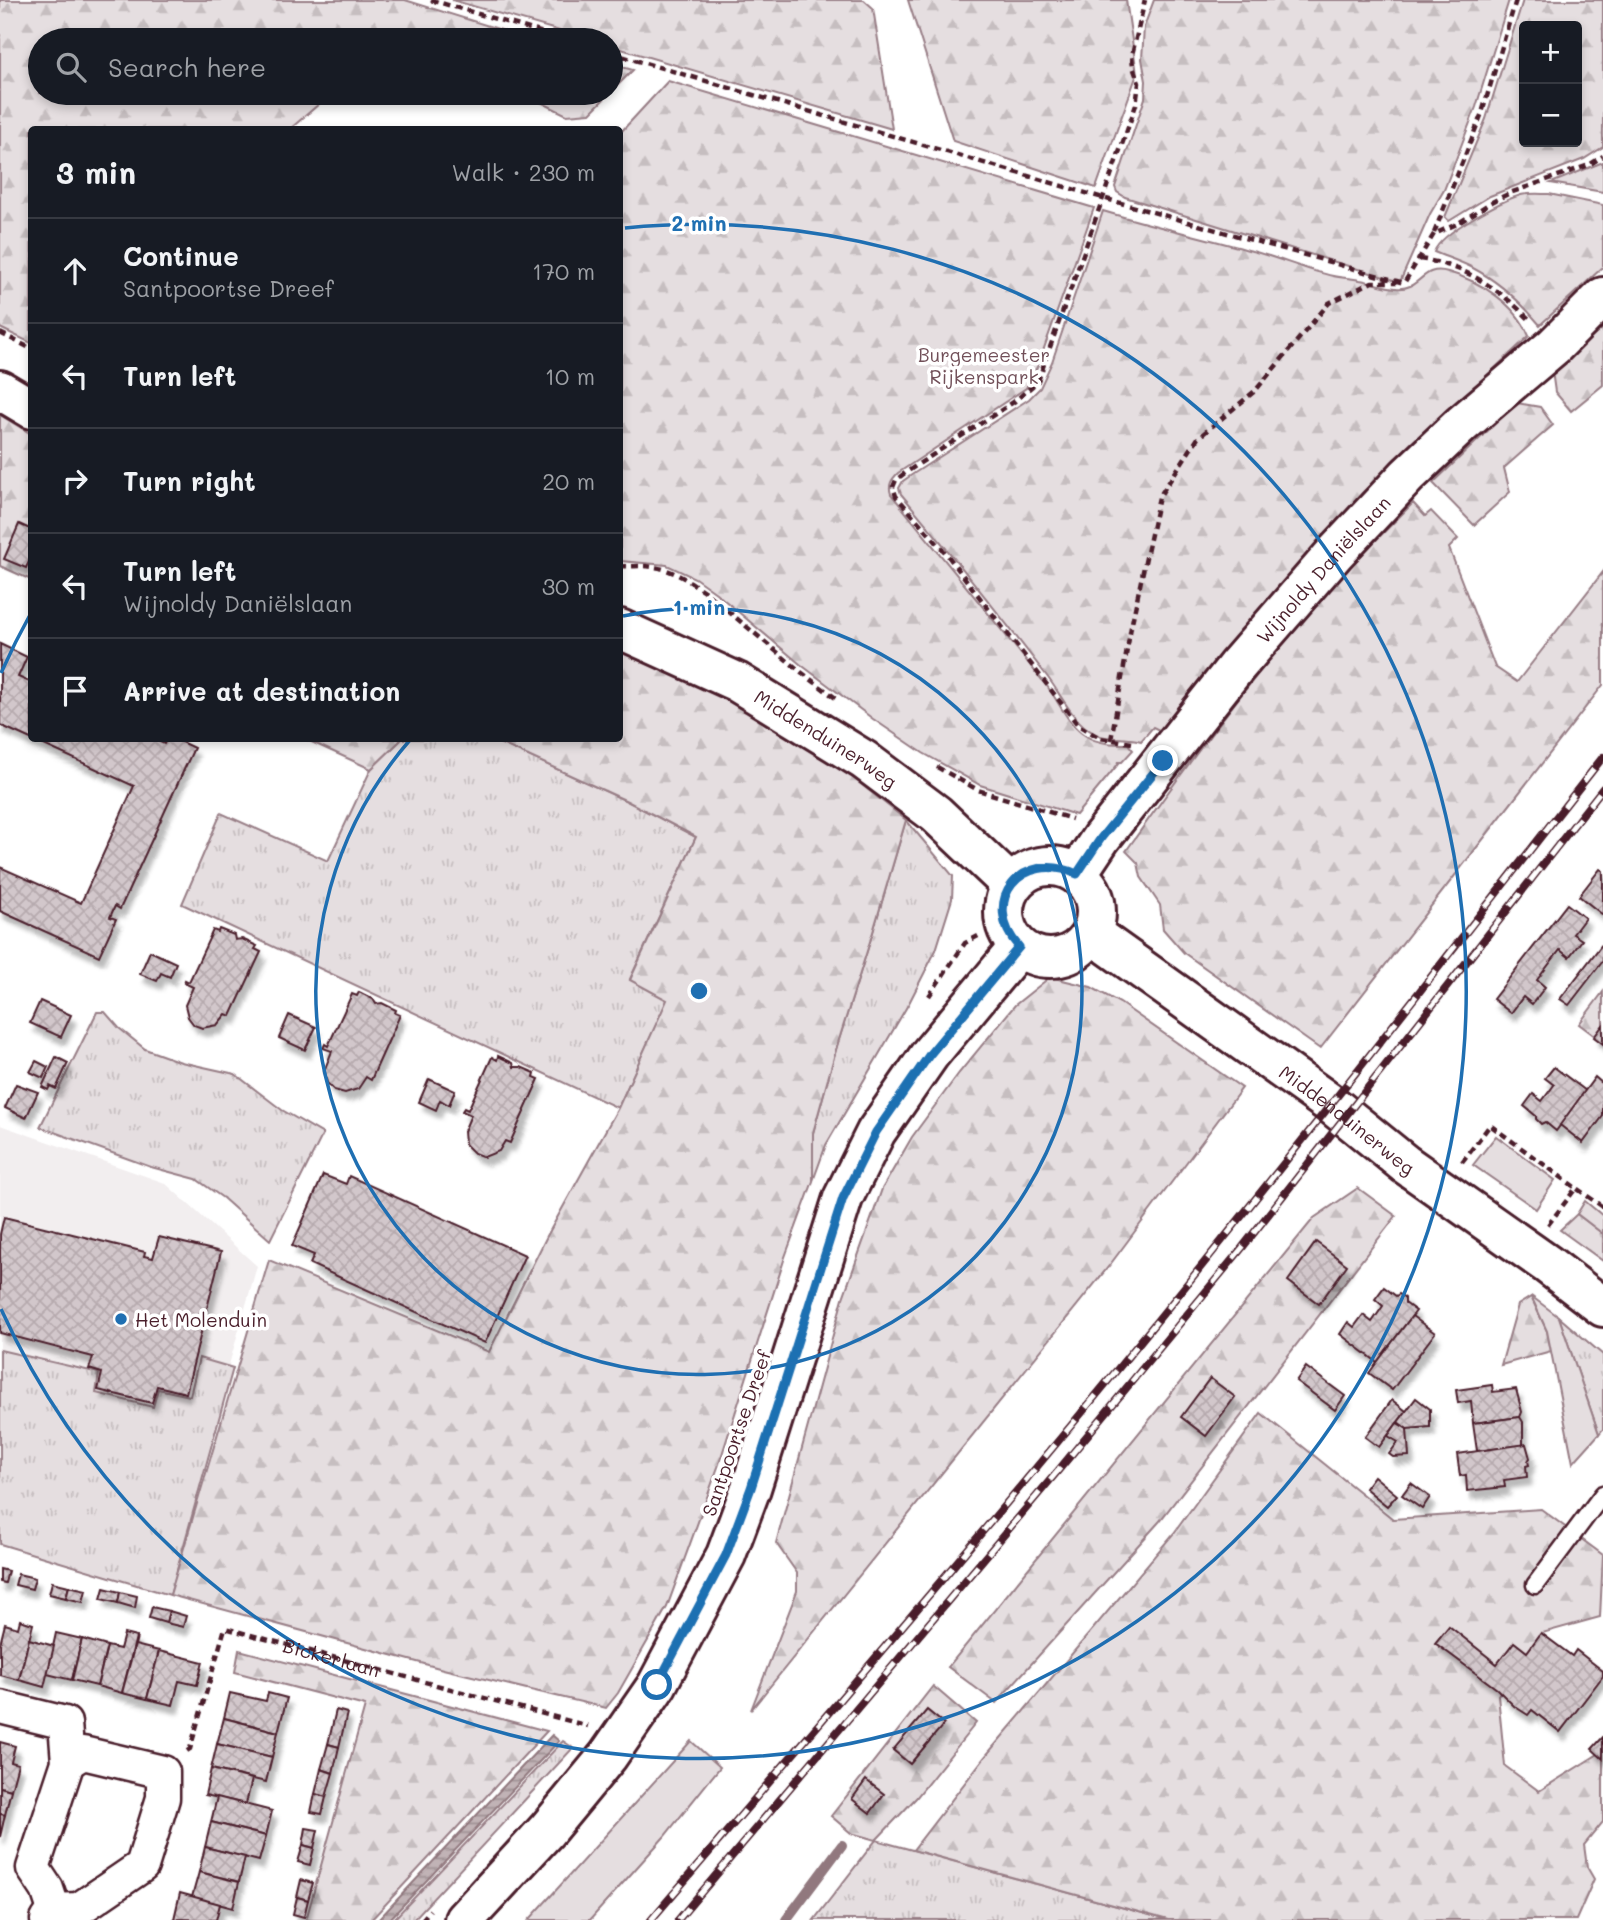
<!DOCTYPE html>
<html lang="en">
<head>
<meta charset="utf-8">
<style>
	body { margin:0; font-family:Mali,sans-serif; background:#20242c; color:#f1f3f6 }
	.controls { position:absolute; right:21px; top:21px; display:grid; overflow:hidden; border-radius:7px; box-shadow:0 4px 10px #0003 }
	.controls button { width:63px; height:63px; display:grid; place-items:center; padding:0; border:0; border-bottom:2px solid #363941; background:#171b24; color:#f1f3f6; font:35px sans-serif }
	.stop { position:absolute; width:21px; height:21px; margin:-16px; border:5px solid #1f6fb2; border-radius:50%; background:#fff }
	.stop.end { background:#1f6fb2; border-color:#fff; box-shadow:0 2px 7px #0008 }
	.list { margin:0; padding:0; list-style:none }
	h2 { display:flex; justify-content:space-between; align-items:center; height:91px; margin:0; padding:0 28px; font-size:30px }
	h2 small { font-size:23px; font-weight:400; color:#9ea1a6 }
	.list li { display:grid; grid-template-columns:46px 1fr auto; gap:21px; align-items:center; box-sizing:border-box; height:105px; padding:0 28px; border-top:2px solid #363941 }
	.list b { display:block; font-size:26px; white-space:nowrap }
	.list p { margin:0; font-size:23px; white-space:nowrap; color:#9ea1a6 }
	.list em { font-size:23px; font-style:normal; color:#9ea1a6 }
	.icon { flex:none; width:38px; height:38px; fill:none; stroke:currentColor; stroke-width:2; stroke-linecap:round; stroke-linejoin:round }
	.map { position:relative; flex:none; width:1603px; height:1920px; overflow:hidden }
	.search { position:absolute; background:#171b24; box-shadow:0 4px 10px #0003; left:28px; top:28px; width:595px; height:77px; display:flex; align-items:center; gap:18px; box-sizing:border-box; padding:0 24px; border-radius:38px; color:#9ea1a6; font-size:26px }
	.panel { position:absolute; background:#171b24; box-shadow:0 4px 10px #0003; left:28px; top:126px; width:595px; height:616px; border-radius:7px }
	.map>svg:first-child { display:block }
</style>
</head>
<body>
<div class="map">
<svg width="1603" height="1920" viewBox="0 0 1603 1920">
	<defs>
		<pattern id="grass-tufts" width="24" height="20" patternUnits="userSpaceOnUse" patternTransform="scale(1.75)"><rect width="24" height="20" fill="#e5dee0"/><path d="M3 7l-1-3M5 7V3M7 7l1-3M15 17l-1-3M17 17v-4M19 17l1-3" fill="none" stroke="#c6bec0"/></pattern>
		<pattern id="forest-firs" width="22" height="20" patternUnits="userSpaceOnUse" patternTransform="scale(1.75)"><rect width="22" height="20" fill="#e5dee0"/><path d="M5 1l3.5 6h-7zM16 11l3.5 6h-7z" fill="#c6bec0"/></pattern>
		<pattern id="water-rules" width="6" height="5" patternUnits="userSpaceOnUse" patternTransform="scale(1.75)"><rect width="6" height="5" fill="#c1b3b6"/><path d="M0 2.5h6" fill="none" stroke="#9f9194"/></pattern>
		<pattern id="building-cross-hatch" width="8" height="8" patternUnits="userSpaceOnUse" patternTransform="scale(1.75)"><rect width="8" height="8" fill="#d2c7cb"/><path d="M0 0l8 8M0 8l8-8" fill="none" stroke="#b6aaae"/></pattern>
		<filter id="shadow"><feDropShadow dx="4.5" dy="8" stdDeviation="2" flood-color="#0004"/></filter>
	</defs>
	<rect width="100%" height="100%" fill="#fff"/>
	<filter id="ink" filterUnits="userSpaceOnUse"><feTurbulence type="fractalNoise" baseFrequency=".0143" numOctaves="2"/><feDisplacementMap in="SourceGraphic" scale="14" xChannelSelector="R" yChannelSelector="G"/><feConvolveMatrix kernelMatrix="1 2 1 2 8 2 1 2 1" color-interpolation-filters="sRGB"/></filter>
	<g filter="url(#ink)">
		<path fill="#f2eeef" d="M0,1125L165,1183L257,1266L210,1432L0,1372Z"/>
		<g fill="url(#grass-tufts)" stroke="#987e86" stroke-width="2">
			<path d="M402,739H491L627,801L696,837L630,979L668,999L618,1108L182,904L221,813L328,861L371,769Z"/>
			<path d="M906,820L953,876L952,899L936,950L909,1003L826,1145L813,1181V1133L837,1046L873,932Z"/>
			<path d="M97,1012H105L119,1028L145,1049L181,1062L235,1074L282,1110L323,1134L270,1240L223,1198L196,1179L151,1167L40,1127Z"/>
			<path d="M1577,1214L1603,1234V1261L1560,1230Z"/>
			<path d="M1559,1317L1603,1355V1429L1599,1434Z"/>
			<path d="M0,1350L99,1373L96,1393L153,1407L158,1389L190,1396L199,1358L233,1368L170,1595L0,1544Z"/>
			<path d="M563,1741L573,1748L413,1920H393Z"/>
			<path d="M876,1840L1168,1920H814Z"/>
		</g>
		<g fill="url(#forest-firs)" stroke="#987e86" stroke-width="2" fill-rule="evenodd">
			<path d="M0,0H405L534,40H40V93H340L326,98L290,129L32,130L31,343L0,328Z"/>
			<path d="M452,0H864L873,8L892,129L611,46V40H591Z"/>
			<path d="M908,0H1126L1137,74L1096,188L953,141Z"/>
			<path d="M1154,0H1509L1476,107L1444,190L1430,214L1400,282L1125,197L1117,192L1115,187L1145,98L1146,81L1142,59L1144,27Z"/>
			<path d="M1523,0H1603V147L1584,159L1490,196L1449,221L1445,217L1486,119ZM1524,26H1577V142H1524Z"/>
			<path d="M611,64L633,70L590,113L567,115L522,93H611Z"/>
			<path d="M668,81L1094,208L1038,365L1026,388L898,473C891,480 888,485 891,494C943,558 995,622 1047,686C1059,702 1068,725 1086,736C1098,744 1114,744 1128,744L1133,750L1122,762H1117L1119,763L1076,815L980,785L923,753L873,719L800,664L716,593L695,578L667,565L620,561V133Z"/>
			<path d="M1603,162V192L1551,183Z"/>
			<path d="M1549,194L1603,205V267L1540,325C1521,302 1498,281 1471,267C1459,261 1446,257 1434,252C1441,232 1501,201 1521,195C1530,193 1540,194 1549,194Z"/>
			<path d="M1103,211C1152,226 1203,237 1252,251C1279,258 1306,270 1333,276C1342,278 1351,278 1360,280C1372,282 1384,287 1396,288C1421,291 1421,264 1448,272C1480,281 1516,304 1529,336L1362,493L1237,635L1161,731L1153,727L1141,741C1126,736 1108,741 1094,733C1072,721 1061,694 1046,675C999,614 951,553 901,494L899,488L903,481L913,474L1029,399L1040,388L1052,362Z"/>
			<path d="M1603,328V385L1571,411L1555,392L1552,371Z"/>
			<path d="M1517,403L1540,407L1553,425L1504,468L1510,492L1474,525L1433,483Z"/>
			<path d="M0,415L31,434V580L0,566Z"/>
			<path d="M1413,503L1425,516L1431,511L1458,539L1449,548L1495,667L1517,682L1603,572V685L1320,1049L1184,953L1163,929L1160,905L1141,877L1138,863L1126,851C1196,752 1270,652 1353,564C1373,543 1393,523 1413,503Z"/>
			<path d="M620,649C681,676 741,703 798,739C836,763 871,792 906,820L873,932L837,1046L813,1133V1181L785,1257L718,1467L667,1607L618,1693L606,1708L443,1669L170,1595L269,1260L489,1352L547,1236L618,1108L667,1000L630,980L696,837L627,801L491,739L620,738Z"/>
			<path d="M305,739H402L371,769Z"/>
			<path d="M1050,977L1091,987L1120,1003L1242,1088L1109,1266L751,1710L797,1591V1573L776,1543L843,1298L882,1189L912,1137L959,1073L1015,1005Z"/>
			<path d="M1603,992V1042L1579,1024Z"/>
			<path d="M1358,1188L1396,1216L1159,1522L996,1703L948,1667L1314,1218Z"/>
			<path d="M1531,1297L1547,1331L1551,1351L1501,1365L1518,1305Z"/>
			<path d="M1261,1413L1393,1519L1541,1509L1603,1555L1600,1617L1542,1633L1498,1695L1505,1766L1539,1791L1603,1751V1822L1584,1845L1587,1867L1594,1879L1576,1920H1168L913,1850L984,1758L1174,1533Z"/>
			<path d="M239,1650L547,1731L371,1920H306L365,1706L235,1672Z"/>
			<path d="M933,1686L976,1723L916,1798L876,1840L851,1833L831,1816Z"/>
		</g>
		<g fill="#e5dee0" stroke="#987e86" stroke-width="2">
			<path d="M1496,1136L1555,1180L1536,1209L1473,1165Z"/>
			<path d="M1585,1201L1603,1216V1234L1577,1214Z"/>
			<path d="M1531,1296L1559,1317L1599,1434L1573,1463L1547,1331Z"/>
			<path d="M691,1741L720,1767L664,1837L590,1920H529Z"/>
		</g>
		<path fill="url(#water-rules)" stroke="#91787e" stroke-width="2" d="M552,1735L559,1741L389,1920H378Z"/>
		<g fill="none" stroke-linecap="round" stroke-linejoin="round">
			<path stroke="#91787e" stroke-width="10" d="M786,1920L842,1845"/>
		</g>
		<g fill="url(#building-cross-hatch)" stroke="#4a1f2b" stroke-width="2" filter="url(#shadow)">
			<path d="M19,524L32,530V555L26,568L4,559Z"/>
			<path d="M0,644L27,657L18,677L32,683V738H152L164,744L167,738H173L194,748L120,909L115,906L110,917L116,919L99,956L0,911V867L81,903L134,786L0,725Z"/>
			<path d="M1600,869L1603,871V915L1579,896Z"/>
			<path d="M1567,904L1585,918L1573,934L1582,940L1569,957L1560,950L1537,980L1545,987L1532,1004L1523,997L1511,1013L1493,999Z"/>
			<path d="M219,929L234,935L235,940L242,939L257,946L255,949L261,952L231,1016L226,1014L217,1025L202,1028L194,1025L188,1017L185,1005L193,987L184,983L185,980L189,982L213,930L218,932Z"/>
			<path d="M1603,943V961L1569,1005L1560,999Z"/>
			<path d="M150,951L176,963L170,977L161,973L157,981L140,974Z"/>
			<path d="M359,992L373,999L376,1004L382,1003L396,1010L395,1013L400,1015L371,1080L366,1077L358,1089L345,1093L334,1090L327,1083L324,1071L332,1051L323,1048L325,1044L328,1046L352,994L357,996Z"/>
			<path d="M40,1001L71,1015L61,1037L30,1023Z"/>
			<path d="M289,1015L316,1027L305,1050L279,1038Z"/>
			<path d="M1603,1025V1044L1594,1037Z"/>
			<path d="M498,1056L513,1063L514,1067H521L535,1073L534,1077L539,1079L510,1143L505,1141L499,1151L484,1157L474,1153L465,1144L464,1131L471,1115L462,1111L464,1108L468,1110L492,1057L497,1060Z"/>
			<path d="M56,1057L68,1063L56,1089L50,1086L48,1090L42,1087Z"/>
			<path d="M36,1061L48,1067L43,1078L30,1072Z"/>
			<path d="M1554,1067L1586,1091L1556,1131L1545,1122L1541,1124L1536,1119V1116L1524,1106L1533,1094L1542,1101L1554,1085L1545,1078Z"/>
			<path d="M1595,1077L1603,1084V1116L1583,1143L1560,1125Z"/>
			<path d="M429,1079L455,1091L449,1105L440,1100L436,1110L419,1102Z"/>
			<path d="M16,1084L38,1092L26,1118L5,1108Z"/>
			<path d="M323,1175L346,1184L349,1176L525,1255L485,1343L310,1264L314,1255L292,1246Z"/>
			<path d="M4,1217L145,1252L144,1256L153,1258L159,1237L221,1252L186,1393L157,1386L152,1403L98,1390L102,1373L89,1369L93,1357L0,1333V1234Z"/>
			<path d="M1316,1242L1347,1265L1319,1304L1288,1281Z"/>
			<path d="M1384,1287L1396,1296L1399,1294L1405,1298V1303L1416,1311L1377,1362L1340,1334L1348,1322L1354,1327L1363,1315L1372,1322L1383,1306L1375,1299Z"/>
			<path d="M1412,1316L1435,1333L1392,1390L1369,1373Z"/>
			<path d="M1306,1367L1345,1396L1335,1410L1296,1381Z"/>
			<path d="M1210,1378L1235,1397L1206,1436L1181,1417Z"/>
			<path d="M1492,1385L1493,1392L1516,1389L1522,1412L1520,1417L1473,1423L1471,1401L1458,1403L1456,1390Z"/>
			<path d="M1416,1398L1430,1409V1427L1407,1429L1398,1422Z"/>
			<path d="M1392,1400L1406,1411L1379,1447L1365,1437Z"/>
			<path d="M1520,1417L1523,1422V1445L1477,1451L1473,1423Z"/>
			<path d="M1397,1423L1407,1429L1409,1456L1393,1457L1389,1454L1398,1442L1388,1436Z"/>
			<path d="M1526,1444L1530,1458L1528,1461L1529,1465L1526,1466L1527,1477L1504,1480L1505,1487L1467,1491L1466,1475L1460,1476L1457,1454Z"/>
			<path d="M1374,1476L1397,1495L1387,1506L1365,1488Z"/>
			<path d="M1411,1483L1430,1497L1422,1509L1402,1495Z"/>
			<path d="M0,1569L8,1571L5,1583L0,1582Z"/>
			<path d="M18,1574L35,1578L32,1589L15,1585Z"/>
			<path d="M52,1582L69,1586L66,1598L49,1594Z"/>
			<path d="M69,1586L86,1590L83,1602L66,1598Z"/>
			<path d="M104,1588L120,1592L118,1603L101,1599Z"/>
			<path d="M120,1592L137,1596L135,1608L118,1603Z"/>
			<path d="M152,1607L169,1611L166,1623L149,1618Z"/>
			<path d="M169,1611L186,1616L183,1627L166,1623Z"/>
			<path d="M20,1620L33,1624L19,1680L0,1675V1644L5,1624L18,1628Z"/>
			<path d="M1449,1626L1497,1664L1514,1642L1527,1652L1541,1633L1572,1656L1576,1650L1603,1671V1676L1560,1732L1532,1710L1528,1715L1514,1706L1497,1689L1435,1643Z"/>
			<path d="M56,1633L82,1639L72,1680L47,1674Z"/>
			<path d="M124,1634L136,1637L122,1693L97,1686L107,1646L120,1649Z"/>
			<path d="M137,1637L135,1645L159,1651L147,1699L122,1693Z"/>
			<path d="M29,1639L54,1646L44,1687L19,1680Z"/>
			<path d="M82,1639L107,1646L97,1686L72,1680Z"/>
			<path d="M159,1651L203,1662L197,1685L179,1681L173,1705L147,1699Z"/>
			<path d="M230,1693L266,1701L268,1693L287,1698L278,1732L224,1718Z"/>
			<path d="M336,1710L347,1713L339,1747L328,1744Z"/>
			<path d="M927,1710L944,1724L910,1764L893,1750Z"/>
			<path d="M224,1718L278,1732L272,1757L217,1744Z"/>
			<path d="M1603,1737V1759L1592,1749Z"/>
			<path d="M0,1742L15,1746L11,1762L18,1764L11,1790L0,1787Z"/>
			<path d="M217,1744L272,1757L266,1782L211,1769Z"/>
			<path d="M328,1744L339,1747L333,1773L321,1769Z"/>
			<path d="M211,1769L252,1779L246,1804L205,1795Z"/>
			<path d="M321,1769L333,1773L326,1797L315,1794Z"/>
			<path d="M866,1780L884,1794L870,1813L852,1799Z"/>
			<path d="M0,1787L11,1790L5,1815L0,1814Z"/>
			<path d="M315,1794L326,1797L322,1814L311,1812Z"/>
			<path d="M217,1797L272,1811L266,1836L211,1822Z"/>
			<path d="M0,1814L5,1815L0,1837Z"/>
			<path d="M211,1822L266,1836L259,1861L205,1847Z"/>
			<path d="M306,1828L318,1830L314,1848L303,1845Z"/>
			<path d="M303,1845L314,1848L310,1865L298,1862Z"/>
			<path d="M205,1847L245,1857L239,1882L199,1872Z"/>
			<path d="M199,1872L239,1882L233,1908L192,1897Z"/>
			<path d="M301,1880L313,1883L308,1900L297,1897Z"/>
			<path d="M180,1893L220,1904L216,1920L174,1919Z"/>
			<path d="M297,1897L308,1900L304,1917L293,1914Z"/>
		</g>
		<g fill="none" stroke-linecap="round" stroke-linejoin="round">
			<defs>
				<path id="lane" d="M1535,1585L1603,1494"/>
				<g id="street">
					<path d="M0,1707L65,1723L68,1762L33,1868L47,1889L54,1910"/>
					<path d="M47,1920L54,1910L79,1909L142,1866L163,1798V1772L83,1753L68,1762"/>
				</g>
				<g id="secondary">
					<path d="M0,390L32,409"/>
					<path id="s2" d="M620,629L737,682L864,760L936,814L1011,885"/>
					<circle cx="1050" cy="912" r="46"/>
					<path id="s3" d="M1077,874L1101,838L1236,667L1334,554L1407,476L1462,424L1554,346L1603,297"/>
					<path id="s4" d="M1091,933L1331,1104L1405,1164L1547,1264L1603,1307"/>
					<path d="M464,1920L547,1830L608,1756L657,1685L726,1555L751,1488L843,1198L876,1132L930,1054L1019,947"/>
				</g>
			</defs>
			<use href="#lane" stroke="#4a1f2b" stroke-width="21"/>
			<use href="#street" stroke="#4a1f2b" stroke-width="37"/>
			<use href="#secondary" stroke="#4a1f2b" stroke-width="44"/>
			<g stroke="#4a1f2b" stroke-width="4.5" stroke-dasharray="7 5" stroke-linecap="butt">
				<path d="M431,0L567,40"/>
				<path d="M611,53L1103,198L1404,283L1434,234L1457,224L1490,203L1510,193L1589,165L1603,156"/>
				<path d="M1434,233L1482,113L1516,0"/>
				<path d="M1419,259C1465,265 1500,289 1532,322"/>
				<path d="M0,333L32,349"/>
				<path d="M620,566C631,567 642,565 653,567C672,569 689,581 704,591L801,672L837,699"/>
				<path d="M1111,740L1131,627L1159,497L1198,438L1255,391L1329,303L1372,282H1397"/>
				<path d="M1132,743L1100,738L1078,725L944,551L896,496L893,487L896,480L905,473L1015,401L1038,381L1136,105L1139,83L1133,67L1132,55L1145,0"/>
				<path d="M937,767L978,790L1072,819"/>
				<path d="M1052,963L1056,958L1068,962"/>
				<path d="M929,996L965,943L982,934"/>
				<path d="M1462,1162L1490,1125L1576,1188"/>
				<path d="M1548,1225L1576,1188L1603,1207"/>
				<path id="s1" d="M187,1751L190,1749L225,1628L588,1726"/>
				<path d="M422,1920L430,1910"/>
			</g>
			<use href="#lane" stroke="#fff" stroke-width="16"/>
			<use href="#street" stroke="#fff" stroke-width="32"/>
			<use href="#secondary" stroke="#fff" stroke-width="38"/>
			<defs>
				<g id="rail">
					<path d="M651,1920C818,1725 986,1531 1148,1332C1303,1142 1453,949 1603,757"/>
					<path d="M678,1920L1057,1472L1242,1248L1603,788"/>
				</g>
			</defs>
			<use href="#rail" stroke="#4a1f2b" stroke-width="8"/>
			<use href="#rail" stroke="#fff" stroke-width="5" stroke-dasharray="16" stroke-linecap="butt"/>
		</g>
	</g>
	<g fill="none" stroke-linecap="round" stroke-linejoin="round" filter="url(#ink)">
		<path stroke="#1f6fb2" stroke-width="9" d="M657,1685L726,1555L751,1488L843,1198L876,1132L930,1054L1019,947C979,902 1021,849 1077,874L1101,838L1163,761"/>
	</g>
	<g fill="none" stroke="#1f6fb2" stroke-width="3.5">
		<path d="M623 616A383 383 0 1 1 410 740"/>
		<path d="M1 673A767 767 0 0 1 31 613M625 228A767 767 0 1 1 1 1309"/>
	</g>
	<circle fill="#1f6fb2" stroke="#fff" stroke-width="2.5" cx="121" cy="1319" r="7"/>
	<g text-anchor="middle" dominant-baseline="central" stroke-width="7" stroke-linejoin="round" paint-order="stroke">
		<g font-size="19" fill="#714f58" stroke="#fff">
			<text x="984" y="354">Burgemeester<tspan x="984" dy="22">Rijkenspark</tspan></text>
		</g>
		<g font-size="19" fill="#4a1f2b" stroke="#fff">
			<text stroke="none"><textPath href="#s3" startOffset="392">Wijnoldy Daniëlslaan</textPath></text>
			<text stroke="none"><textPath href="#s2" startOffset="234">Middenduinerweg</textPath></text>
			<text stroke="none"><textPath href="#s4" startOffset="317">Middenduinerweg</textPath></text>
			<text transform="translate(736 1433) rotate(-71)">Santpoortse Dreef</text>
			<text stroke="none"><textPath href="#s1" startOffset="240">Bickerlaan</textPath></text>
		</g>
		<g font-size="19" fill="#4a1f2b" stroke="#fff" text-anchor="start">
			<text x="135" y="1319">Het Molenduin</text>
		</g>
	</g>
	<circle cx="699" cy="991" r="10" fill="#1f6fb2" stroke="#fff" stroke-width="3.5"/>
	<g font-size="21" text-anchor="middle" font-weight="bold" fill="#1f6fb2" stroke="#fff" stroke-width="7" stroke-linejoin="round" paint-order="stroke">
		<text x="699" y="231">2 min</text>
		<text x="699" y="615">1 min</text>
	</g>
</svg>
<div class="controls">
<button>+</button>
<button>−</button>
</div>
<div class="stop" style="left:657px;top:1685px"></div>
<div class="stop end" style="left:1163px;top:761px"></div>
<div class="search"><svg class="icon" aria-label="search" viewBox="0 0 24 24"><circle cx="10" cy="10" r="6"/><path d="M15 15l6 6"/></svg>Search here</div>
<section class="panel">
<h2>3 min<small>Walk · 230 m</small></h2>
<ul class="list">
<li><svg class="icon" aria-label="ahead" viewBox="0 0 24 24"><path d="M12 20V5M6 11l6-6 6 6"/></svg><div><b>Continue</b><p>Santpoortse Dreef</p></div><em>170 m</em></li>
<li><svg class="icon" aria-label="left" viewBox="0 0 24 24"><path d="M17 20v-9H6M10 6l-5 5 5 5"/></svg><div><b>Turn left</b></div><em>10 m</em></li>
<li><svg class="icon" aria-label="right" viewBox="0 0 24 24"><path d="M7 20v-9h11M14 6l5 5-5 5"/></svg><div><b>Turn right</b></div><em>20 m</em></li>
<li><svg class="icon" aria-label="left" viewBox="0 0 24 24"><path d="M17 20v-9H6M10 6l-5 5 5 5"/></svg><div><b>Turn left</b><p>Wijnoldy Daniëlslaan</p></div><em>30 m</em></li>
<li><svg class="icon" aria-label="arrive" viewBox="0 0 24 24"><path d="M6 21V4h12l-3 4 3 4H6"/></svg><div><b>Arrive at destination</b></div></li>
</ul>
</section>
</div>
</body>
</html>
